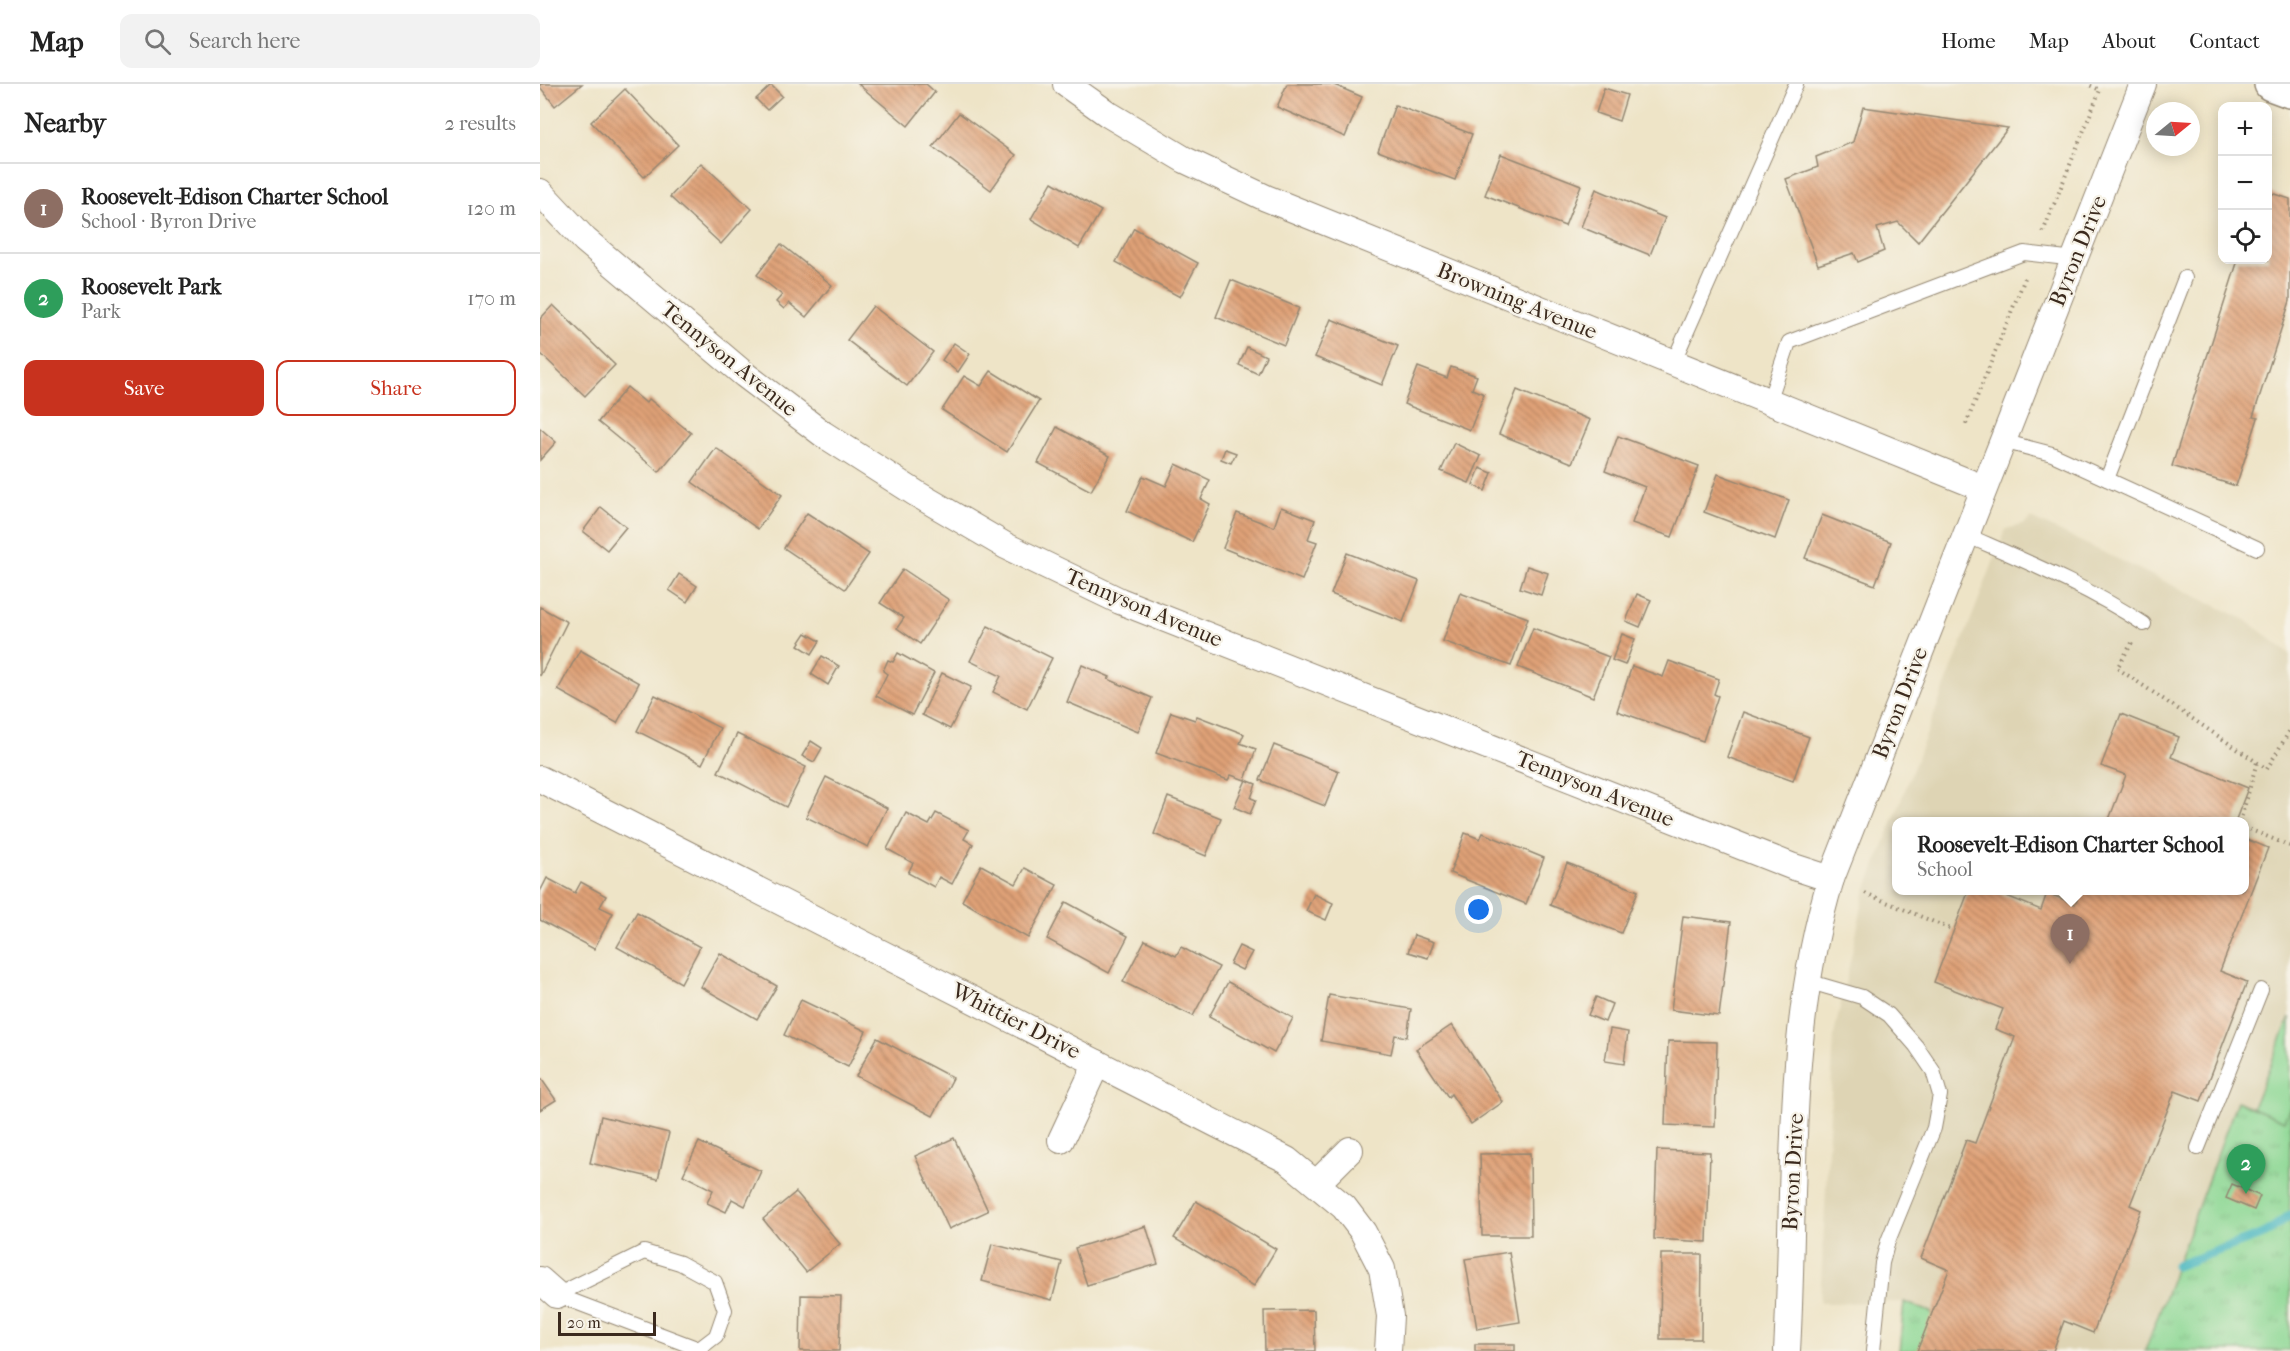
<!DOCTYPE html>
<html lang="en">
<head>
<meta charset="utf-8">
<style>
	body { margin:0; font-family:"IM FELL French Canon",serif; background:#f2f2f2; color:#222 }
	.controls { position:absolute; right:18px; top:18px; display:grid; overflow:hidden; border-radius:12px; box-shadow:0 3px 15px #0003 }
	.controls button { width:54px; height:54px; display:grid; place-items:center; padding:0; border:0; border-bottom:2px solid #e0e0e0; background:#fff; color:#222; font:30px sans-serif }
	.compass { position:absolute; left:1606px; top:18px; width:54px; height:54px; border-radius:50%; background:#fff; box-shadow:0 3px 15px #0003; rotate:72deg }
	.scale { position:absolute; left:18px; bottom:15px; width:98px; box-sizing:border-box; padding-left:6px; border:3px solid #3b2a1e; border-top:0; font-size:16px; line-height:21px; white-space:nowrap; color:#3b2a1e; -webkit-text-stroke:4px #f7f3e8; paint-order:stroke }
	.you { position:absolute; left:939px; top:826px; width:21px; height:21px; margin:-15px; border:4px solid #fff; border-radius:50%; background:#1a73e8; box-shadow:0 0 0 9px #1a73e833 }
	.badge { display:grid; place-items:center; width:39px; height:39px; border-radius:50%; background:#c8321e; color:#fff; font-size:20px; font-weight:700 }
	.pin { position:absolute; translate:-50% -50px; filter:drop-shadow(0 2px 3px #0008) }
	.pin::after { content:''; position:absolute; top:32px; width:21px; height:18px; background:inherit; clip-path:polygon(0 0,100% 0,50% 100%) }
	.popup { position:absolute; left:1352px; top:733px; width:357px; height:78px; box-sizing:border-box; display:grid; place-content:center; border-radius:12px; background:#fff; filter:drop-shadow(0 2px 4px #0005); font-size:20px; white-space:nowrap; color:#767676 }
	.popup b { font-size:22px; color:#222 }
	.popup::after { content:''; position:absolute; left:50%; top:100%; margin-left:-12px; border:12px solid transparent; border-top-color:#fff }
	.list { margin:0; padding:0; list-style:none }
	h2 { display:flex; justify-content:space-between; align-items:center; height:78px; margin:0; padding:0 24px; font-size:26px }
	h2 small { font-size:20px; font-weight:400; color:#767676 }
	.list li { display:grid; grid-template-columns:39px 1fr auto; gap:18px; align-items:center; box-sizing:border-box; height:90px; padding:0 24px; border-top:2px solid #e0e0e0 }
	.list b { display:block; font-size:22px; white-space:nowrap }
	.list p { margin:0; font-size:20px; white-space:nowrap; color:#767676 }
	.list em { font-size:20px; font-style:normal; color:#767676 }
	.actions { display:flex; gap:12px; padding:18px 24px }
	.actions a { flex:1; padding:14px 0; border:2px solid #c8321e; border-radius:12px; text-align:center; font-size:21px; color:#c8321e }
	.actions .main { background:#c8321e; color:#fff }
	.icon { flex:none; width:33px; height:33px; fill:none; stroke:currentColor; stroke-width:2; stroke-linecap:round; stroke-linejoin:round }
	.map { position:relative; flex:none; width:1750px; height:1267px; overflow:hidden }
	header { display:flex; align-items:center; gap:36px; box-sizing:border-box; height:84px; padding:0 30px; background:#fff; border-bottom:2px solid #e0e0e0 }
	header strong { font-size:28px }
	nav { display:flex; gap:33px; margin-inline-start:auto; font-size:21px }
	.search { width:420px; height:54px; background:#f2f2f2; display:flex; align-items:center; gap:15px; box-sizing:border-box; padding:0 21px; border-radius:12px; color:#767676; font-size:22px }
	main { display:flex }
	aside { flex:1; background:#fff }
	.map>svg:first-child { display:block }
</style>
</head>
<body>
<header>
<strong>Map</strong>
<div class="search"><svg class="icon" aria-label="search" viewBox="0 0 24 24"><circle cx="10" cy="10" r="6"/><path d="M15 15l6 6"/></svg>Search here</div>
<nav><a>Home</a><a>Map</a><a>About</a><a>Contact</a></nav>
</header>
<main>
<aside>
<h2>Nearby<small>2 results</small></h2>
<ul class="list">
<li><span class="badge" style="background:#8d6e63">1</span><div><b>Roosevelt-Edison Charter School</b><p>School · Byron Drive</p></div><em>120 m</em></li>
<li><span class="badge" style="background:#2e9e5b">2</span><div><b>Roosevelt Park</b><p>Park</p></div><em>170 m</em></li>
</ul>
<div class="actions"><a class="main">Save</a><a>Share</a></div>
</aside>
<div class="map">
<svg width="1750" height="1267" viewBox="0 0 1750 1267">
	<defs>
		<pattern id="park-tufts" width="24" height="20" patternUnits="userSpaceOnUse" patternTransform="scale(1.5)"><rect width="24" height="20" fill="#8ed895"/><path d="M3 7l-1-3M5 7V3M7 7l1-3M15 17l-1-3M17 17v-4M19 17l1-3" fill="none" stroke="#7bba80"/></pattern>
		<pattern id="building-back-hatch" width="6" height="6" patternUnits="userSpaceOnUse" patternTransform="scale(1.5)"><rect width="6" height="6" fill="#dfa177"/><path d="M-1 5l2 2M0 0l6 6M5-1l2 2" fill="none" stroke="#b68361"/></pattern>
	</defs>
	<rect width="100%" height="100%" fill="#f7f3e8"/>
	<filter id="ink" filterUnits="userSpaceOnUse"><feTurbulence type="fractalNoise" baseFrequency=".0167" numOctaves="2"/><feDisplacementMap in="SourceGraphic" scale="12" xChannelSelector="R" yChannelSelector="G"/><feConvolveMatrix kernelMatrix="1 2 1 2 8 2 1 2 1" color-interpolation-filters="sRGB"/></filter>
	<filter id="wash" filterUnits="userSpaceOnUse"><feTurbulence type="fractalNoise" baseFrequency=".008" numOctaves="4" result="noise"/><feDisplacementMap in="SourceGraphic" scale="24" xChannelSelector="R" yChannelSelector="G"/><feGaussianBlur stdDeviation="1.35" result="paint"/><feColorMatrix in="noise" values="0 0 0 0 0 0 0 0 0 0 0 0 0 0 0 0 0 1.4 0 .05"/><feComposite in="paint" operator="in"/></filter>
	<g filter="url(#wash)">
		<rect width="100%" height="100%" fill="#eee4c7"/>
		<path fill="#ded4b4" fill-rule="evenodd" d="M1491,434L1706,536L1750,570V1097L1636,1182L1605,1267H1493L1364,1218L1280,1219L1294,951L1325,809L1466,445L1485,440ZM1356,738H1704V806H1356Z"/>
		<path fill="#8ed895" stroke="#64815a" stroke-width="1.5" d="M1750,933V1090L1691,1077Z"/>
		<g fill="url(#park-tufts)" stroke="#64815a" stroke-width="1.5">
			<path d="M1697,1017L1744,1037L1750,1023V1267H1605Z"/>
			<path d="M1364,1218L1493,1267H1359Z"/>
		</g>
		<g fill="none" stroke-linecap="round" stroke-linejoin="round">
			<path stroke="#48b7c0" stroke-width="9" d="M1636,1182L1726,1149L1750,1131"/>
		</g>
		<g id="blocks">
			<g fill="url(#building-back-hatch)">
				<path d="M0,0H42L15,22L0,3Z"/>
				<path d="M318,0H386L395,8L368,42Z"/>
				<path d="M747,0H792L822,13L805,53L737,23Z"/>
				<path d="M231,1L242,12L227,26L216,15Z"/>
				<path d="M1064,4L1087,11L1079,37L1056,29Z"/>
				<path d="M85,5L138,61L104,93L51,38Z"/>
				<path d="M855,21L932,50L915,96L838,67Z"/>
				<path d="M1323,23L1468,44L1378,158L1358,138L1337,144L1344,167L1318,178L1314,169L1278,181L1246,95L1278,83L1276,73L1313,58Z"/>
				<path d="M419,29L476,71L451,106L393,63Z"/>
				<path d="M961,70L1041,101L1025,142L945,111Z"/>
				<path d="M161,79L212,125L181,160L130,113Z"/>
				<path d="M512,98L561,127L539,164L491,135Z"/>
				<path d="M1056,105L1125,134L1110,171L1041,143Z"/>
				<path d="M1728,108L1750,115V217L1713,333L1718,334L1696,402L1632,382L1698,176H1728Z"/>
				<path d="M594,144L658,179L640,213L576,178Z"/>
				<path d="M241,160L292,201L266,233L249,219L244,225L236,218L242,211L217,191Z"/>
				<path d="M691,196L759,224L744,261L676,233Z"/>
				<path d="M13,221L75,281L45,312L0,269V235Z"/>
				<path d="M333,222L393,268L367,302L307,256Z"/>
				<path d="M791,235L858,262L842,301L775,273Z"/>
				<path d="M414,259L430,270L418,288L402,276Z"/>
				<path d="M707,263L726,272L718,290L699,281Z"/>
				<path d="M878,283L907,294L911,283L937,292L932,305L944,310L930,346L864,320Z"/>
				<path d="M451,287L499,317L467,368L402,326L424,292L441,302Z"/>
				<path d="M87,303L106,319L109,315L151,349L119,388L58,338Z"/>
				<path d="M977,306L1050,336L1032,379L959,350Z"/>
				<path d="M517,343L570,372L551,407L498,379Z"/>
				<path d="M0,344L16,358L0,376Z"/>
				<path d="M1078,352L1159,382L1132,453L1092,439L1105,403L1065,387Z"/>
				<path d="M914,359L941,372L929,399L901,387Z"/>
				<path d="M176,364L242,411L218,445L152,398Z"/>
				<path d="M685,365L696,369L691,379L681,375Z"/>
				<path d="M636,380L670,396L661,415L670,420L652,458L587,427L603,392L626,402Z"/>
				<path d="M940,384L952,389L945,407L933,401Z"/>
				<path d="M1178,390L1249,416L1235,455L1164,428Z"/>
				<path d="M61,423L86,443L67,466L43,447Z"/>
				<path d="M741,423L775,436L768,455L777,458L762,496L683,464L697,429L734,443Z"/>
				<path d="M267,429L329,470L305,505L244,464Z"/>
				<path d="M1282,431L1351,458L1335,501L1265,474Z"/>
				<path d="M807,469L879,497L863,538L791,510Z"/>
				<path d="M987,482L1008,489L1001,511L980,504Z"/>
				<path d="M363,485L409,516L380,560L357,544L364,534L340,519Z"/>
				<path d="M139,490L157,502L147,518L129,506Z"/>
				<path d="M920,509L988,534L971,582L903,557Z"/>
				<path d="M1097,510L1111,516L1100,543L1086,537Z"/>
				<path d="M0,523L27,538L0,592Z"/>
				<path d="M448,542L512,574L487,625L453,608L461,592L430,577Z"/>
				<path d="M993,544L1069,573L1053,613L978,583Z"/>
				<path d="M266,549L280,557L272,570L258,561Z"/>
				<path d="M1082,550L1095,555L1085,581L1072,576Z"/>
				<path d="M40,566L99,599L77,639L18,606Z"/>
				<path d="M358,569L394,589L372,631L336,612L347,590L343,587L348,576L353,578Z"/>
				<path d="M282,572L299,582L288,601L271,590Z"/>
				<path d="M1129,577L1179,595L1174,610L1178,612L1163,657L1077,627L1092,582L1123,593Z"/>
				<path d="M542,581L570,593L568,595L612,614L598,648L527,618Z"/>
				<path d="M402,589L431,603L410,645L382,631Z"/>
				<path d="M115,611L180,644L162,680L97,647Z"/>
				<path d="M631,628L655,636L657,632L704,650L700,659L716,665L705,696L691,691L688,696L616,669Z"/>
				<path d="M1203,628L1269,653L1253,697L1187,673Z"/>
				<path d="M1581,630L1639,653L1631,673L1708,704L1695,738H1568L1586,691L1561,682Z"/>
				<path d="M197,650L266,683L246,723L178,688Z"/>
				<path d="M271,657L282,664L274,678L262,672Z"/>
				<path d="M734,661L799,687L785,722L720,696Z"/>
				<path d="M286,693L347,724L328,763L266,733Z"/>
				<path d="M706,696L716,700L711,714L716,716L710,730L694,723Z"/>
				<path d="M628,713L681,734L666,772L614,750Z"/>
				<path d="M366,729L389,741L396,729L429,746L424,755L433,760L412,800L399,793L394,803L368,789L373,779L347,765Z"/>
				<path d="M925,749L940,755L943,749L1004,774L986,820L910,789Z"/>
				<path d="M1704,754L1728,764L1680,887L1707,898L1661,1017L1635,1007L1590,1121L1601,1126L1553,1249L1524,1237L1513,1267H1377L1409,1186L1381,1174L1426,1056L1435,1059L1475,953L1455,945L1463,925L1394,898L1429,806H1452L1501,826L1507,809L1535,820L1541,806H1704Z"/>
				<path d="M1027,779L1098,807L1081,849L1010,821Z"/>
				<path d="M441,781L476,800L485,784L517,801L488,854L422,817Z"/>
				<path d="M7,794L35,809L41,798L66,812L60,823L73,829L54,865L0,836V808Z"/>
				<path d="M774,810L793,819L786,836L766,827Z"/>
				<path d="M526,818L588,852L569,889L507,855Z"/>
				<path d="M97,828L160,863L141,899L77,863Z"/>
				<path d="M1143,832L1191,838L1179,932L1131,926Z"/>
				<path d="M874,851L894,858L888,874L868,868Z"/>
				<path d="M605,856L636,872L641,863L679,883L653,932L583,898Z"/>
				<path d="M699,862L712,868L702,886L690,880Z"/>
				<path d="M180,869L237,902L217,935L161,903Z"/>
				<path d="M688,898L753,934L734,969L669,933Z"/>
				<path d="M789,911L871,925L867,953L855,951L851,970L781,957Z"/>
				<path d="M1056,913L1072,920L1065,938L1048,931Z"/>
				<path d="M261,916L326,947L308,983L244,951Z"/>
				<path d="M912,941L963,1018L931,1040L911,1010L908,1013L876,965Z"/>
				<path d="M1070,945L1088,948L1084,980L1065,977Z"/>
				<path d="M337,954L413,994L393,1032L316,992Z"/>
				<path d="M1128,957L1177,958L1175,1043L1125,1041Z"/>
				<path d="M0,993L16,1016L0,1026Z"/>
				<path d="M61,1032L129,1049L118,1095L50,1079Z"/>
				<path d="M414,1054L448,1127L409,1145L375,1072Z"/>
				<path d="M159,1058L221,1087L205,1122L192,1115L186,1128L167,1119L173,1106L143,1091Z"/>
				<path d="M1117,1066L1170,1068L1167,1158L1114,1155Z"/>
				<path d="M990,1069L991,1152H942L940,1070Z"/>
				<path d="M1692,1100L1720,1112L1714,1126L1686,1114Z"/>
				<path d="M256,1108L300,1160L266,1188L223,1135Z"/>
				<path d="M656,1117L736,1165L714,1202L634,1154Z"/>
				<path d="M606,1142L618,1180L547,1201L535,1164Z"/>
				<path d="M452,1160L522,1178L512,1216L442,1197Z"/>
				<path d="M969,1168L980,1238L937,1245L925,1175Z"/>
				<path d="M1121,1170H1162L1161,1255H1120Z"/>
				<path d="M261,1211L301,1212L299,1267H260Z"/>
				<path d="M774,1226L775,1267H725L724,1227Z"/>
				<rect x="935" y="1260" width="40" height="7"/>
			</g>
		</g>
	</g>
	<g filter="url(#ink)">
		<use href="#blocks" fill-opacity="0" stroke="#948772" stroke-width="1.5"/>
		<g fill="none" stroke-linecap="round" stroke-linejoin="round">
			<defs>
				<g id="lane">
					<path d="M1133,279L1256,0"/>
					<path d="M1229,318L1249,258L1484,169L1535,175"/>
					<path d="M1462,357L1512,370L1717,464"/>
					<path d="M1567,395L1645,194"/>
					<path d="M1426,451C1487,478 1548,503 1604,540"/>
					<path d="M1267,897L1322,913L1349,931L1376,962L1393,987L1400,1011L1394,1044L1348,1157L1342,1179L1333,1267"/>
					<path d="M1658,1064L1721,906"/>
					<path d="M104,1168L140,1179L175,1198L185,1226L176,1252L159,1265L17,1211Z"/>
				</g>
				<g id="street">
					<path d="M526,0L568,30L645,76L726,114L1443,404"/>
					<path d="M0,108L45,156L205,291L283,350L377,410L466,462L580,517L1251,782L1291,795"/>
					<path d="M0,695L747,1076L804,1123L823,1148L842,1185L850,1232L848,1267"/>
					<path d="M521,1056L557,979"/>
					<path d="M777,1099L810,1066"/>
					<path d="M0,1196L17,1211"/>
					<path d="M1247,1267C1256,1109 1244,948 1291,795L1603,0"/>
				</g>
				<path id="secondary" d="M1731,0L1750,7"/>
			</defs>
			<use href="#lane" stroke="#948772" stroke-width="16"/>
			<use href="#street" stroke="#948772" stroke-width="28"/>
			<use href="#secondary" stroke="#948772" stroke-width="36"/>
			<g stroke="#948772" stroke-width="4" stroke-dasharray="1.5 4.5" stroke-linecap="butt">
				<path d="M1503,148L1560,6L1547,0"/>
				<path d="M1426,340L1485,194"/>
				<path d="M1592,559L1577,584L1727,685L1750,646"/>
				<path d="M1700,738L1717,678"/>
				<path d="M1704,743L1750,762"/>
				<path d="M1325,809L1413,846"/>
			</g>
			<use href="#lane" stroke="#fff" stroke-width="14"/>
			<use href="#street" stroke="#fff" stroke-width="26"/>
			<use href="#secondary" stroke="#fff" stroke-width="33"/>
		</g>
	</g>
	<g text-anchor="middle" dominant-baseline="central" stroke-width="4.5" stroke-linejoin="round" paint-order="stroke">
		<g font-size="22" fill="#3b2a1e" stroke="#f7f3e8">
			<text transform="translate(1538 167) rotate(-68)">Byron Drive</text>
			<text transform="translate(977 217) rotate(22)">Browning Avenue</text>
			<text transform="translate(189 275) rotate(39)">Tennyson Avenue</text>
			<text transform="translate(604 524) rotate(23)">Tennyson Avenue</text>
			<text transform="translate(1360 619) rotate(-69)">Byron Drive</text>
			<text transform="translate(1055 705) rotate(22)">Tennyson Avenue</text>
			<text transform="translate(476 937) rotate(27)">Whittier Drive</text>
			<text transform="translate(1253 1088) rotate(-87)">Byron Drive</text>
		</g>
	</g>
</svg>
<div class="controls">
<button>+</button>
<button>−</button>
<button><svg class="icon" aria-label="locate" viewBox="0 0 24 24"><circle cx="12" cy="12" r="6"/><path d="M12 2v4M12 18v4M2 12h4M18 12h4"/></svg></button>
</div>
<svg class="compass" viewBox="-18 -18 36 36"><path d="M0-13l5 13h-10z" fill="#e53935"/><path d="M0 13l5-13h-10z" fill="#767676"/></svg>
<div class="scale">20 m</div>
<div class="you"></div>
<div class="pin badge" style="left:1530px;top:880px;background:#8d6e63">1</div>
<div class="popup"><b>Roosevelt-Edison Charter School</b>School</div>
<div class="pin badge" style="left:1706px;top:1110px;background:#2e9e5b">2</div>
</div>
</main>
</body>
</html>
